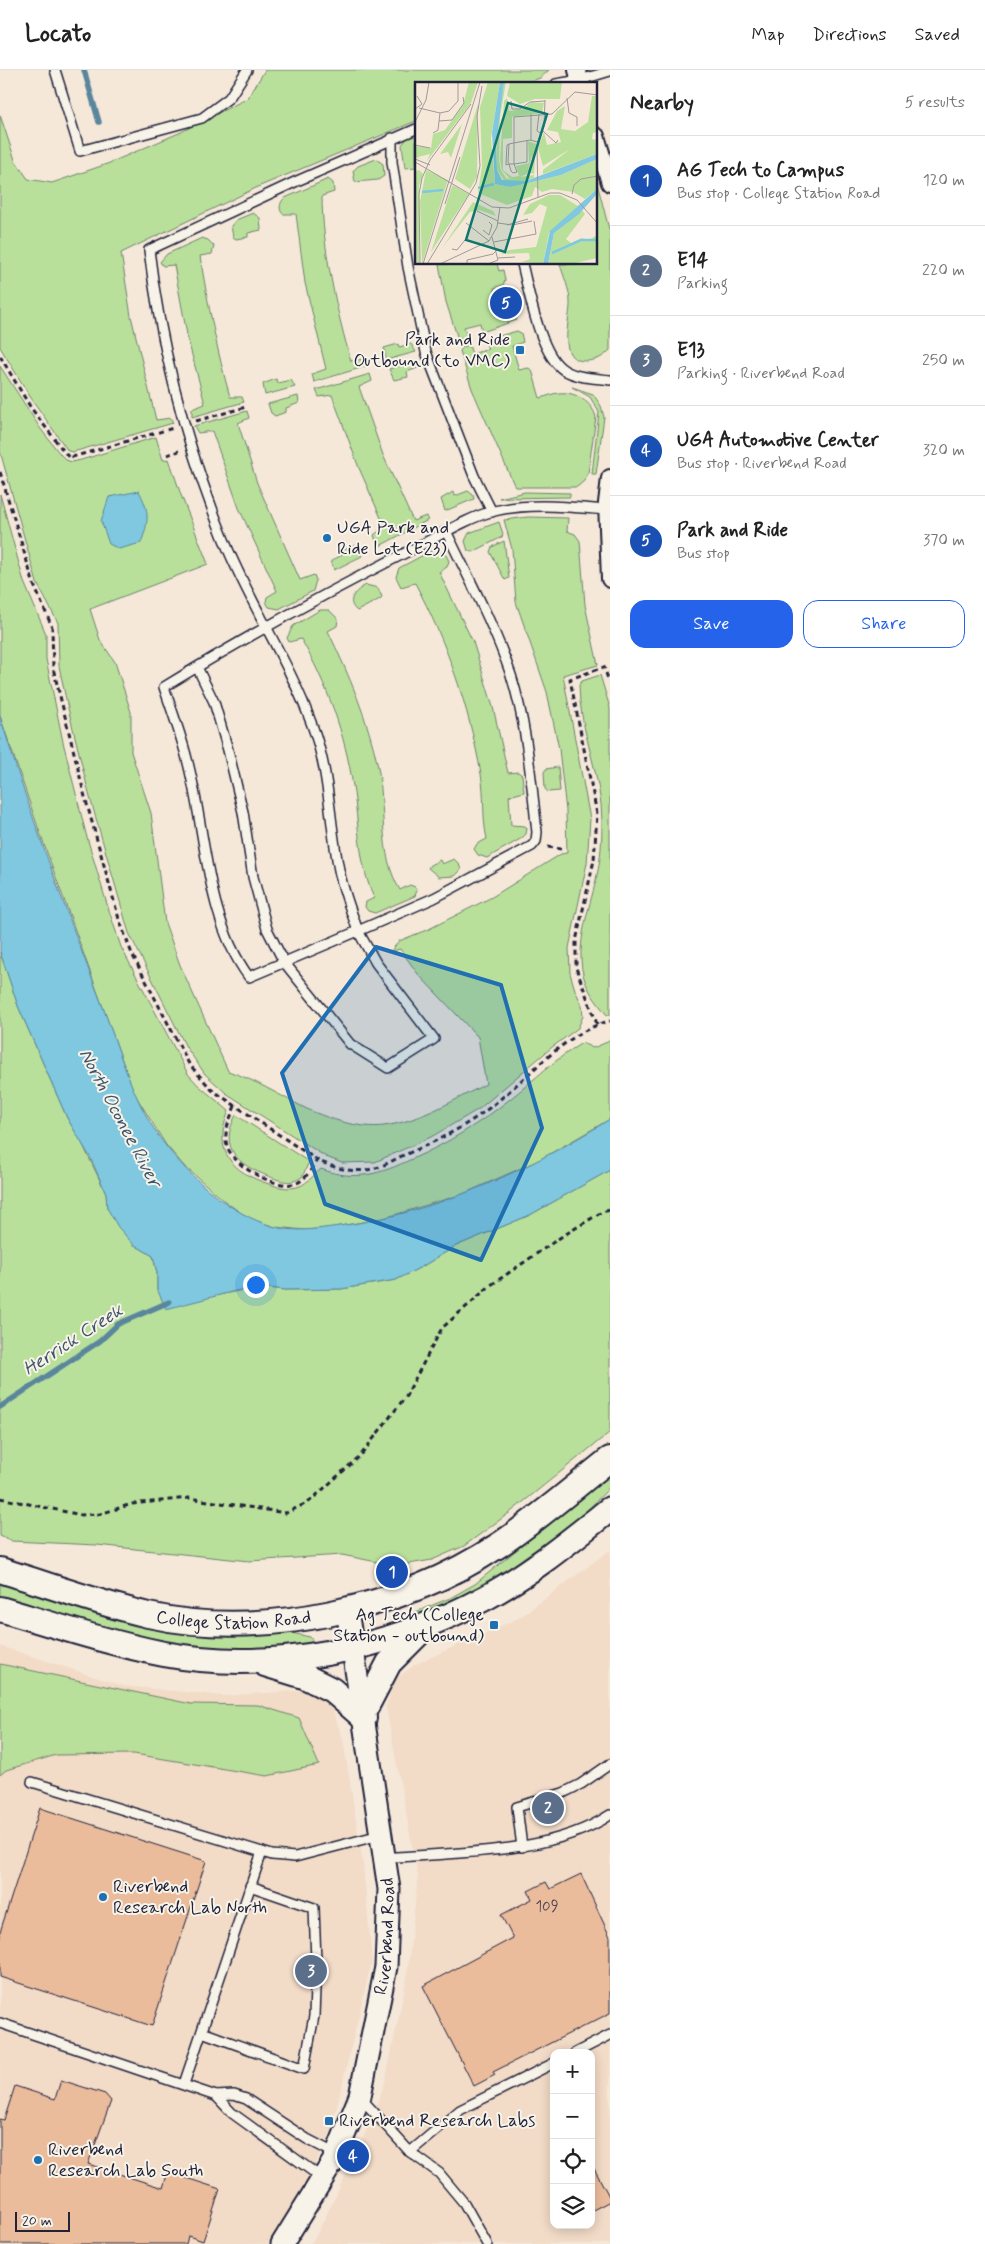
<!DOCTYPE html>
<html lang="en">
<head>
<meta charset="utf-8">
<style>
	body { margin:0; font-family:Mynerve,sans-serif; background:#f6f6f6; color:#222 }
	.controls { position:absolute; right:15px; bottom:15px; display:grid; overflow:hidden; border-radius:10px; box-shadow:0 2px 12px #0003 }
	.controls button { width:45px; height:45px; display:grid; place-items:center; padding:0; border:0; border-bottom:1px solid #e0e0e0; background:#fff; color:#222; font:25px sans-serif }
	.scale { position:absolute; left:15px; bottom:12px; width:55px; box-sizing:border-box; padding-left:5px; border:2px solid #22223b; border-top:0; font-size:14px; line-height:18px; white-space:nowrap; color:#22223b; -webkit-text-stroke:4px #f7f3e8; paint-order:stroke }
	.you { position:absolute; left:255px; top:1214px; width:18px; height:18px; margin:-12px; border:4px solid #fff; border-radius:50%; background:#1a73e8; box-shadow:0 0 0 8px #1a73e833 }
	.badge { display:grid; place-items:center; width:32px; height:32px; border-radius:50%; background:#2563eb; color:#fff; font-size:16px; font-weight:700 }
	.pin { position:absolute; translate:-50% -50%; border:2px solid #fff; box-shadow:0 1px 5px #0006 }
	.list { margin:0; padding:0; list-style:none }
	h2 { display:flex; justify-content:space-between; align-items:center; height:65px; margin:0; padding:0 20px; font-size:21px }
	h2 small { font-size:16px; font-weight:400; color:#767676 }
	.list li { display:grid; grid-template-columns:32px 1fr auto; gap:15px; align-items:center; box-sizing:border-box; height:90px; padding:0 20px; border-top:1px solid #e0e0e0 }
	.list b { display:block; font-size:19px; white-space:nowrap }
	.list p { margin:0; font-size:16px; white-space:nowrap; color:#767676 }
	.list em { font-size:16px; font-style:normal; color:#767676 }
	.actions { display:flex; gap:10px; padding:15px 20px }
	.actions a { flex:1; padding:11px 0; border:1px solid #2563eb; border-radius:15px; text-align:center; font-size:18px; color:#2563eb }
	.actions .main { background:#2563eb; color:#fff }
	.icon { flex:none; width:28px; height:28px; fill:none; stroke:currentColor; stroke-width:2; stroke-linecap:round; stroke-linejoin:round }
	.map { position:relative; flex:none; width:610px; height:2174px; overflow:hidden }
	header { display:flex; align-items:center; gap:30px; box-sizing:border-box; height:70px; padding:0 25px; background:#fff; border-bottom:1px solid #e0e0e0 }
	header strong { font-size:24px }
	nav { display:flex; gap:28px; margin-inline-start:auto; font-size:18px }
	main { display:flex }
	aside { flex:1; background:#fff }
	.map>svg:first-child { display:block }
</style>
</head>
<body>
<header>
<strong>Locato</strong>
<nav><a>Map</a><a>Directions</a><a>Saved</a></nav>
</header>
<main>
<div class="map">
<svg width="610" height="2174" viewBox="0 0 610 2174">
	<rect width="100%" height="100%" fill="#f5e8d9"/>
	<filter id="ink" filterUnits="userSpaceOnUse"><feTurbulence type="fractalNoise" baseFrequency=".02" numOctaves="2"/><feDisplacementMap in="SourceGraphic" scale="10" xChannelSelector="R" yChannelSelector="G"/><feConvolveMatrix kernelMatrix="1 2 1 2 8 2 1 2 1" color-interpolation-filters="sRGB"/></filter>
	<g filter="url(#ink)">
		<g fill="#f2dbc7" fill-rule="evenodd">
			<path d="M610,1480V2174H310L315,2168L360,2076L385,2013L407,1907L418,1806L386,1637L395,1609L416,1594L519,1548ZM554,1983H591V2155H554Z"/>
			<path d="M0,1576L123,1616L224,1626L308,1620L330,1633L343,1669L363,1794L372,1890L331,2061L294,2137L267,2174H0Z"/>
		</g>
		<g fill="#b9e09b" stroke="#6e816b">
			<path d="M265,0H549L540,8L523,14H416V51L260,116L121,183L131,246L156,350L171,348L173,353L73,382L68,381L31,328L0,277V45L15,90L28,109L52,113L107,94L179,63L248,28Z"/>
			<path d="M416,65V97L405,98L402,75L407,68Z"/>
			<path d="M376,89L383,94L384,106L378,110L355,112L353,101L358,96Z"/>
			<path d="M328,109L333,113L334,122L322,126C322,176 337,243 351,291L364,289L367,296L314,312L312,304L326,299L305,213L296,144H283C278,140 280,131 285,128Z"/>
			<path d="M596,109L610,163V280C604,287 595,291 586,291C555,292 571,248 570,232C570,220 563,205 560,194H596Z"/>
			<path d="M253,143L260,148L261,160L248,163V167L236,169L233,167L231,156L236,150Z"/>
			<path d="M202,168L208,170L214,176L212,184L200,186C208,234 217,281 230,327H242L244,332L192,347V339L205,334L188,270L174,195L163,196L160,192L167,184Z"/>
			<path d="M439,194H497L499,201L503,200L505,210L503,215L494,218L501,242L512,240L517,250L482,262L480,253L464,257L467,267L458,269L446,232Z"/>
			<path d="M517,261L521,263L523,272L512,276L519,300L528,298L532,300L540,328C546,327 553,323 559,323C575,321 592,332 596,347L588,403L584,411L577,417H515L472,319L460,281L463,277L469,275L472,284L488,279L485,270Z"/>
			<path d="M398,274L399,277L411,274L416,282L386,290L384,278Z"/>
			<path d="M418,290L420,297L407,302L408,307L394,310L389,299Z"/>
			<path d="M0,296L40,358L60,384L66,390L72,392L81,390L156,367L163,390L169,389L181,425L208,494L90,539L100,570L115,592L131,642V682L151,743L165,853L180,895L228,1001C256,1010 280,1026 307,1039C329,1049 359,1059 384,1056C420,1051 454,1030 486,1014L478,967L418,904L400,879L390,882L399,871L429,859L492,827L561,784L567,783L566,741L559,679L547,622L516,532L512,479L504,450L528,447L568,448L567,461L575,464L580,471L585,535L598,595L563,605L590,749L587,793L569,878L570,903L575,920L582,935L583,946L578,958L551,978L479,1039L431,1067L375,1092L342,1093L326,1087L226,1023L205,1004L186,977L129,863L89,724L67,634L59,596L58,553L37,513L0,381Z"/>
			<path d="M370,304L372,311L359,317L383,385L413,451L426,446L428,450L378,477L374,465L385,457L359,398L332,325L319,327L316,320Z"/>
			<path d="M276,309L278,313L291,310L295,317L265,325L263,314Z"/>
			<path d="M572,317L593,324L601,336L604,347L596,404H592L599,342L590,327Z"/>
			<path d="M298,326L299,333L286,338V342L275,346L271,343L268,334Z"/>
			<path d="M247,341L249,348L238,353L257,413L300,510L314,505L316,510L313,521L279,539L269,537L266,532L267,527L277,521L239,438L212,361L198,363L194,356Z"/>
			<path d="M468,421L473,425L474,429L445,441L441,429L453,422L455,426Z"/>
			<path d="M525,422L570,423V427L499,428Z"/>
			<path d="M0,424L24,512L46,564V589L63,672L86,764L106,831L121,877L188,1004L198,1015L229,1041C212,1080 231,1102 269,1114C278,1117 290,1120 300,1116C307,1113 315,1104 321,1099C356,1112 380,1104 412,1089C448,1073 479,1054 510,1029C534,1010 555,989 582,973L593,978L605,973L610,969V1049L539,1090L463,1124L384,1148L329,1158L305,1160L275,1157L248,1148L226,1132L184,1096L166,1075L134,1023L41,766L0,646Z"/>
			<path d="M499,452L503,464L502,467L473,482L468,481L465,471L469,463Z"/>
			<path d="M504,471L509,508L505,510L490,482L492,477Z"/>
			<path d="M353,476H356L362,486L334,500L331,491L342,485L341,481Z"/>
			<path d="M433,480L445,483L449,491L447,497L439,502L473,572L493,637L508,703L518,702L522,705L524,722L509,726L511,755L525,756L527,758L526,764L522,768L487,788L478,785L474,779L477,774L487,769C482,748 485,726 481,704C469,637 447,573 415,513L401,517L396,507L399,498Z"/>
			<path d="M366,515L378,518L382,527L380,529L357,541C345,531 355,521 366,515Z"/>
			<path d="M320,540H329L338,549L337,556L328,561C349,605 368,649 378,697C386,736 378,784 400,820L410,815L415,817L417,820L415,826L375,843L368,841L365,837L366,832L374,828C358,792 359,754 353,716C345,664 327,614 301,569L289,572L287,568L293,556Z"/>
			<path d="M600,605L610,638V945H607C595,930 585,918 582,899C577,867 591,835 597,805C601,788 602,769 602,751C602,706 579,660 579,615L582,611Z"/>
			<path d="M558,697L560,721L548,722L545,719L544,702L546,699Z"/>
			<path d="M454,789L459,794L461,800L455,806L439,807L428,798L430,795L440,790L442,794Z"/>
			<path d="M0,882L18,936L67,1048L81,1071L106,1123L107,1138L133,1174L153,1186L157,1203V1219L218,1225L259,1217L286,1220L341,1219L396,1210L423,1196L456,1176L530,1145L610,1100V1362L512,1441L464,1476L432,1490L397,1496L342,1485L249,1491L97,1475L11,1471L0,1466Z"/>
			<path d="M236,1045L309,1092L302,1107C290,1115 281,1111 268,1106C238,1095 218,1078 236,1045Z"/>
			<path d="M610,1403V1417C599,1428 589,1439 578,1450C551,1474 446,1546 413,1543L450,1528L475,1514Z"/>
			<path d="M0,1511L287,1562L310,1567L313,1571L309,1574C275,1577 241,1580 207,1577C136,1571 68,1548 0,1527Z"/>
			<path d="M0,1594L191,1634L258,1635L299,1648L319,1695L267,1706L134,1684L56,1685L6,1700L0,1705Z"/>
		</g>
		<g fill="#7fc8df" stroke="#5a869d">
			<path d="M139,421C150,442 149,451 141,473L119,479L109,474L101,451L109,427Z"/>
			<path d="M0,646C29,742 65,838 101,932C120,981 133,1034 166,1076C192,1109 231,1144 272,1156C294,1163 317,1159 339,1156C436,1143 527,1101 610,1049V1100L530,1145L456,1176L423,1196L396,1210L341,1219L286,1220L259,1217L239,1220L166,1239L157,1219V1203L153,1186L133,1174L118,1157L107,1138L106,1123L90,1087L67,1048L18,936L0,882Z"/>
		</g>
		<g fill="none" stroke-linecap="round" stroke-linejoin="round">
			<g stroke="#5a869d" stroke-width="5.5">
				<path d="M84,0L99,52"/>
				<path d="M0,1337L100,1271L118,1254L169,1232"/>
			</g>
		</g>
		<g fill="#ebbc9c" stroke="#22223b">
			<path d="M40,1738L206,1791L152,1956L0,1907V1862Z"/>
			<path d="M581,1804L610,1867V1943L493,2002L495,2005L474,2016L423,1916L513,1868L501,1845L532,1829L528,1821L546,1812L550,1819Z"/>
			<path d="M61,2010L105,2024L111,2031L88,2094L163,2118L168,2102L220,2119L203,2171L188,2166L186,2174H0V2049L4,2050L15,2016L55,2029Z"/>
			<path d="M591,2093L610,2128V2131L591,2141Z"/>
		</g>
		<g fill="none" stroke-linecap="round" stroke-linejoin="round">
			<defs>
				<g id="service">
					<path d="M55,0L80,81L202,48L229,28L247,0"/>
					<path d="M556,14L580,10L610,1"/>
					<path d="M416,59L297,111L149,180C161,280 187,378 225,472C250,534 289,591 312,655C330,702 329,751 339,800C343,820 351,841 358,861L434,828L532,776L536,771L537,762C531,710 527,655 511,605C494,555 469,509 447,463"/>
					<path d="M392,68V92L408,197L426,282L474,406L492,442"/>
					<path d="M522,194C529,221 540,286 564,300C577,308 595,308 610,310"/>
					<path d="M197,597L214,632L228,680L243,742L253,807L267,859L284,892L350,974L388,998L434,969L376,893L358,861L249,907C205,848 206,759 187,689C181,665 172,641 164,617C244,568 326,523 409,481C434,469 468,447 494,441C531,432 570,437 607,440"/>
					<path d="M32,1712L272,1785L295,1787L380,1765"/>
					<path d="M522,1777L517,1737L563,1723L581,1714L610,1694"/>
					<path d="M384,1788C454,1782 550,1785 610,1745"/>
					<path d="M0,1953L216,2026L234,2025L246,2029L307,2069L336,2084"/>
					<path d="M202,1962L304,1999L314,1946L316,1891L314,1838L250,1816"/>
					<path d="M575,1983L610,1965"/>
					<path d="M184,2014L262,1782"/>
					<path d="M216,2026L232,2043L322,2108"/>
					<path d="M360,2027L410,2082L439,2103L464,2133L487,2174"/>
					<path d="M410,2082L460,2040L554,1993"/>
				</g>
				<g id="minor">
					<path d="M577,0L581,14"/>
					<path d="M596,66L610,113"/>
					<path d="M610,408L607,433L610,509"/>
				</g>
				<g id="tertiary">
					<path id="s1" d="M282,2174L334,2090L360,2026L386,1897L389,1819L347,1540"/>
				</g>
				<g id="secondary">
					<path id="s2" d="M0,1500C49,1515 98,1533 148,1545C262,1570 403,1539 499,1475C538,1449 573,1418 610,1389"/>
					<path d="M0,1539C54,1555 109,1573 164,1584C272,1604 391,1579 487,1527C531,1503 571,1470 610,1439"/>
					<path d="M265,1594L304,1606L332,1620L364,1648"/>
					<path d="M363,1643L389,1593L423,1559"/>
				</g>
			</defs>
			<use href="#service" stroke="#22223b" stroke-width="12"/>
			<use href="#minor" stroke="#22223b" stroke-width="20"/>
			<use href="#tertiary" stroke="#22223b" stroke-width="25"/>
			<use href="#secondary" stroke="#22223b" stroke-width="28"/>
			<g stroke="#22223b" stroke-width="3" stroke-dasharray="5 4" stroke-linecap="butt">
				<path d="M0,286L31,338L69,388L173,358"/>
				<path d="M196,351L246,337"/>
				<path d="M167,385L179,381"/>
				<path d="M0,402L34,515L52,557L53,598L85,727L119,849L132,884L189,994L212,1020L317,1090C336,1099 356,1104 376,1098C386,1095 395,1089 404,1085C438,1071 471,1054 499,1030C532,1003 568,961 610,951"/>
				<path d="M548,777L561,779"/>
				<path d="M597,954L576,898V871L594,790L597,744L570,609L604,597L608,609L610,608"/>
				<path d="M235,1036C230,1049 223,1062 227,1076C233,1096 277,1121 297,1113C306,1109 312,1098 317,1090"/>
				<path d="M0,1428L81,1445L100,1444L132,1434L189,1428L286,1443L309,1432L361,1385L406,1326L442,1258L491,1215L561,1167L602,1142L610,1140"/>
			</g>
			<use href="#service" stroke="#f7f3e8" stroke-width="9"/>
			<use href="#minor" stroke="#f7f3e8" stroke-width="16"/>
			<use href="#tertiary" stroke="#f7f3e8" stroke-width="21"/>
			<use href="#secondary" stroke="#f7f3e8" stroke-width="24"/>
		</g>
	</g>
	<path fill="#1f6fb2" fill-opacity="0.2" stroke="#1f6fb2" stroke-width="4" stroke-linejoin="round" d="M376,877L501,915L542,1058L481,1190L325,1134L282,1003Z"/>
	<g fill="#1f6fb2" stroke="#f7f3e8" stroke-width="2">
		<rect x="515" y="275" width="10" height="10" rx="2.5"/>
		<circle cx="327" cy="468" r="5"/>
		<rect x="489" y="1550" width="10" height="10" rx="2.5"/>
		<circle cx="103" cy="1827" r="5"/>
		<rect x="324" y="2046" width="10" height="10" rx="2.5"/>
		<circle cx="38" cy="2090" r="5"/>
	</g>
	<g text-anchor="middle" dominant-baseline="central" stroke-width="4" stroke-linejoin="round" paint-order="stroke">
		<g font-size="15" fill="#544853">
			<text x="547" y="1837">109</text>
		</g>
		<g font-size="18" fill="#22223b" stroke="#f7f3e8" text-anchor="start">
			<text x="510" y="270" text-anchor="end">Park and Ride<tspan x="510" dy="21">Outbound (to VMC)</tspan></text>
			<text x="337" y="458">UGA Park and<tspan x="337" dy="21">Ride Lot (E23)</tspan></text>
			<text x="484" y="1545" text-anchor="end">Ag Tech (College<tspan x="484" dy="21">Station - outbound)</tspan></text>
			<text x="113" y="1817">Riverbend<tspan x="113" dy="21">Research Lab North</tspan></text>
			<text x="339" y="2051">Riverbend Research Labs</text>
			<text x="48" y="2080">Riverbend<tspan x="48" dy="21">Research Lab South</tspan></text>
		</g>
		<g font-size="18" fill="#22223b" stroke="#f7f3e8">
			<text stroke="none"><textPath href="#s2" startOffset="241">College Station Road</textPath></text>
			<text stroke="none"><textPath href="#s1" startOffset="330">Riverbend Road</textPath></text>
		</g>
		<g font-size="19" font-style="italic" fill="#3e546c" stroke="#f7f3e8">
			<text transform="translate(120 1048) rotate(62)">North Oconee River</text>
			<text transform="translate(73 1270) rotate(-33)">Herrick Creek</text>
		</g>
	</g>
	<g transform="translate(415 12)">
		<rect width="182" height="182" fill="#f5e8d9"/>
		<path d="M54,0H63L56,21L12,79L15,72L3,75L5,77L0,75V64L16,66L18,52L30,48L48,23ZM73,0H85L76,56L80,102L95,105L109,102L146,93L182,77V107L170,117L158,110L137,107L127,110L120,105L117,114L92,123L63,111L67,84L65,25ZM89,0H91L85,35L84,78L86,88L91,96L95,97L87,88L85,78L89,19L92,16L94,29L108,27L116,20L129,21L127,31L97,35V56L88,57V88L97,95L104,94L101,84L114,81L113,59L121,62L119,92L112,90L117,80V73L112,92L105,95L119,93V96L106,100H90L82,88L81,43ZM95,0H147L145,17H120L105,22L92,14ZM177,14H182V50L178,51L177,57L182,58V72L128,92V88L155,67L128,84L123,66L129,50L132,63L146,60L143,50L132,48L142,29L150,24L146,47L160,49L173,40ZM63,22L62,95L55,107L40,97ZM47,42L36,76L33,70L25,72ZM4,88L8,92L4,104V182H0V89ZM11,88L33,98L7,182L5,120ZM38,103L54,112L16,170L36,107ZM134,113H145L163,124L134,151L128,182L107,180L115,177L114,171L86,172L94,168L121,165L132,125L125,122L117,131L108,133L115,122ZM58,120L78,129L81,134L64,128L55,130L27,166ZM167,128L170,132L151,157L156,161L167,156L172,159L182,153V176L156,182H133L139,151Z" fill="#b9e09b"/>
		<path d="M85,0H89L81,63L82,88L87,98L111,99L182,72V77L146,93L109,102L95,105L80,102L77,51ZM182,107V112L164,132L139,151L133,182H128L135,149Z" fill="#7fc8df"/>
		<path fill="none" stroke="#7fc8df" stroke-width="2.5" d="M63,106L79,102M7,110L28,108M137,171L166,158H183"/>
		<path fill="none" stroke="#a1999a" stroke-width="1" d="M152,16L154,31L162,35V44M96,19L97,27H105L115,20L130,19M4,26L25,31L34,29L43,19V0M0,27L7,22L2,14M124,32L122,49L127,52M24,39L37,38L49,21L48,15M0,40L11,18L14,0M128,49L141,61L143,58M18,51L23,48L25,31M112,58V80L99,82V35L137,32L160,10L183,13M116,58V32M94,62L93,80L94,82L96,89L98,91L102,90L99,82H94L91,83V81L92,63L94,62L104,60L115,58L123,60M0,63L15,66M0,77L15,83M0,80L77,125L94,126L135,111H145L162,118L183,142M157,112L159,103L166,97L183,94M123,116L122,64L129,44L130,18M30,122L45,75M62,129L83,139M51,141L74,159M83,141L97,143L117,139M92,143L113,137M68,148L74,153L77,143L74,140M79,160L121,152L119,139M37,167L42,168L50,158M83,176L100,175M5,182L4,112L7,96L15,78L56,22M8,182L65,0M12,182L61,101L65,84L62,34L67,4M25,182L74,159L82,145L85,125M52,182V178L78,172L82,168M73,182L83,178L77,155"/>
		<path fill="#0f766e" fill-opacity="0.15" stroke="#0f766e" stroke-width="2.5" d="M93,21L132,32L90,170L51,158Z"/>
		<rect width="182" height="182" fill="none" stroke="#22223b" stroke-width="2.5"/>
	</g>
</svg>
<div class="controls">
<button>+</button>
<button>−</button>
<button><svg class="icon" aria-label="locate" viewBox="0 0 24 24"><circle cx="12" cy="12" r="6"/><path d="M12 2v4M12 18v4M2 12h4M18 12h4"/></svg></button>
<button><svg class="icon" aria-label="layers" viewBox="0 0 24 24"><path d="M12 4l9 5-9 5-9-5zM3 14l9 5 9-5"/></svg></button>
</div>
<div class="scale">20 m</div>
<div class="you"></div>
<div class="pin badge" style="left:392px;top:1502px;background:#1a4fb4">1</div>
<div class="pin badge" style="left:548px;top:1738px;background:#5c6f8a">2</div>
<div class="pin badge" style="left:311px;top:1901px;background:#5c6f8a">3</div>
<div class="pin badge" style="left:353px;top:2086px;background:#1a4fb4">4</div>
<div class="pin badge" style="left:506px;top:233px;background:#1a4fb4">5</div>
</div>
<aside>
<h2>Nearby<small>5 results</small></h2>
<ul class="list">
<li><span class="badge" style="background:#1a4fb4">1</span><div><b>AG Tech to Campus</b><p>Bus stop · College Station Road</p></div><em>120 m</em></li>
<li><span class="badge" style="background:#5c6f8a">2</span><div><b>E14</b><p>Parking</p></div><em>220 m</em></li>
<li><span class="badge" style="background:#5c6f8a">3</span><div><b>E13</b><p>Parking · Riverbend Road</p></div><em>250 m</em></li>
<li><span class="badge" style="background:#1a4fb4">4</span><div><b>UGA Automotive Center</b><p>Bus stop · Riverbend Road</p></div><em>320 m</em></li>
<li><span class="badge" style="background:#1a4fb4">5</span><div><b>Park and Ride</b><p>Bus stop</p></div><em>370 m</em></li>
</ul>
<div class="actions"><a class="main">Save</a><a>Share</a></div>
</aside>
</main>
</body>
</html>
